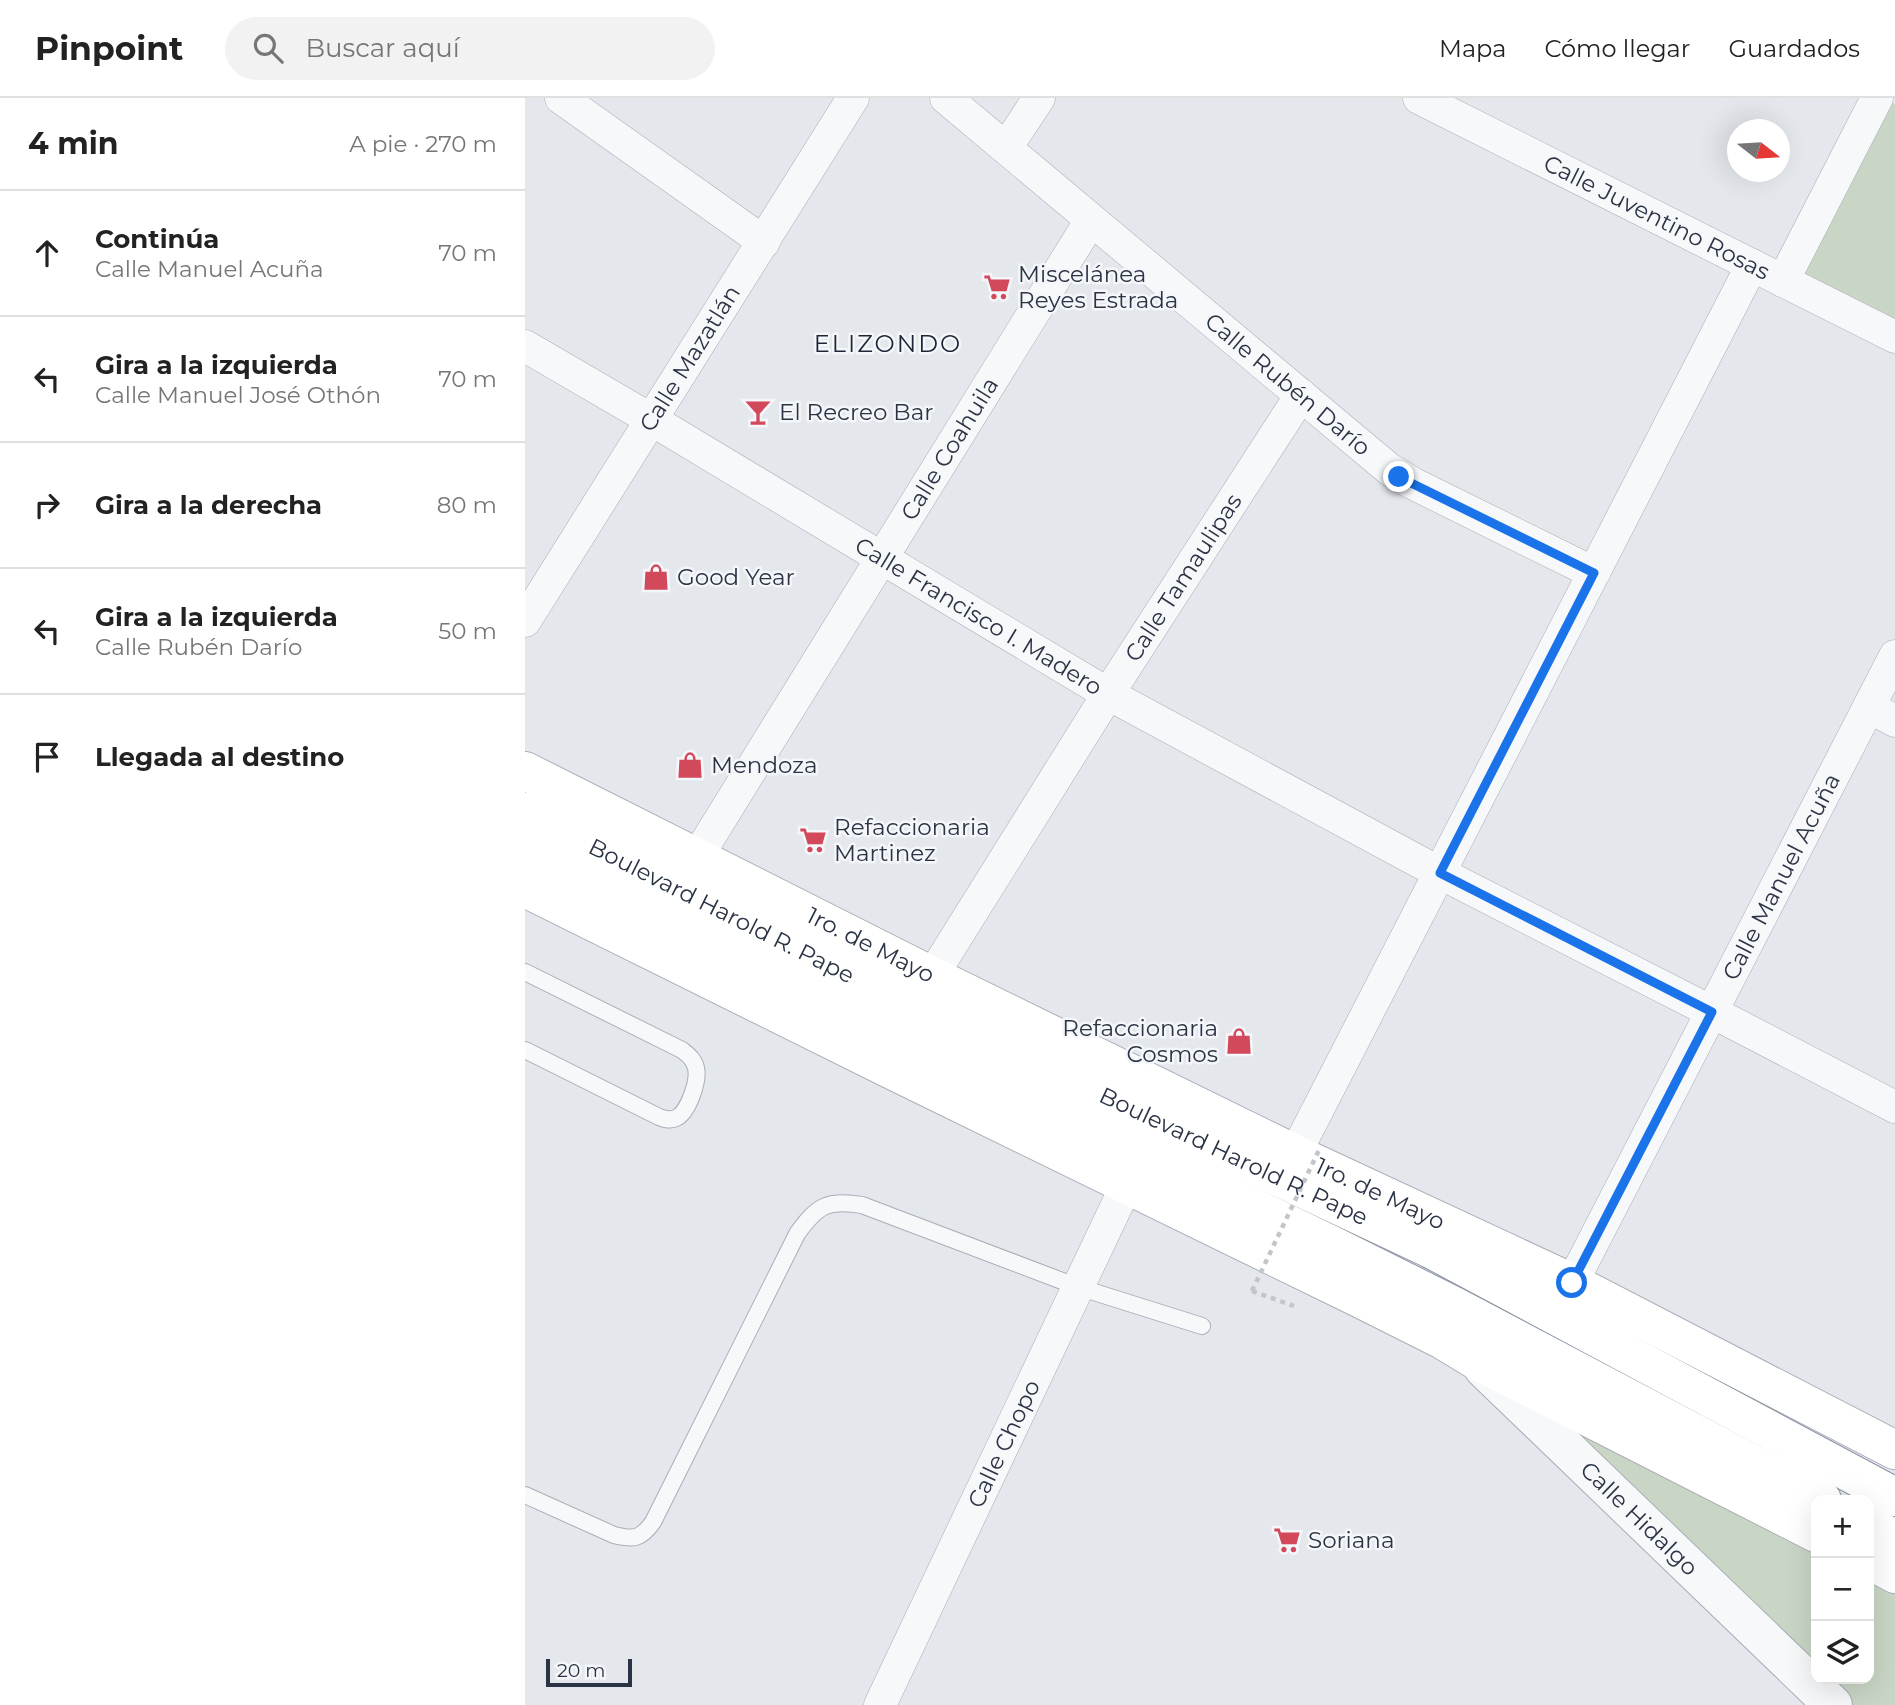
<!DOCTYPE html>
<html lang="es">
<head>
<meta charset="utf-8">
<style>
	body { margin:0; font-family:Montserrat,sans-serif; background:#f2f2f2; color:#222 }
	.controls { position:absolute; right:21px; bottom:21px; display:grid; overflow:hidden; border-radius:14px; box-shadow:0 7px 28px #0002 }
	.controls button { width:63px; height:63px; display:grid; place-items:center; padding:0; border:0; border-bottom:2px solid #e0e0e0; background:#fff; color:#222; font:35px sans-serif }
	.compass { position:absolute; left:1202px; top:21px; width:63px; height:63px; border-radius:50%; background:#fff; box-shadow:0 7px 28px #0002; rotate:107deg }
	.scale { position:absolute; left:21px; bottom:18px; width:86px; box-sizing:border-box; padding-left:7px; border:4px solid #2b3445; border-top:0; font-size:19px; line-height:24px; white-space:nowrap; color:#2b3445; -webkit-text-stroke:5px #f4f6f9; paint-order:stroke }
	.stop { position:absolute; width:21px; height:21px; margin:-16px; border:5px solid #1a73e8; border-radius:50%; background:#fff }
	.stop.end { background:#1a73e8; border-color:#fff; box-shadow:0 2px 7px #0008 }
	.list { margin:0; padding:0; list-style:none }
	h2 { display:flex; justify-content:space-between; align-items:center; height:91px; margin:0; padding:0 28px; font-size:30px }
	h2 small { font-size:23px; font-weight:400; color:#767676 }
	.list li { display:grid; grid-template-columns:46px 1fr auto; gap:21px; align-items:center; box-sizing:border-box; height:126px; padding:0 28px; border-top:2px solid #e0e0e0 }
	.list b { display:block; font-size:26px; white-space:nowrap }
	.list p { margin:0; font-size:23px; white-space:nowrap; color:#767676 }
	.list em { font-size:23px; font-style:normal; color:#767676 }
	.icon { flex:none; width:38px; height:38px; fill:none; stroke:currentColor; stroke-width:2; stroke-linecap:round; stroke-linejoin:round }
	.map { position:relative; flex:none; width:1370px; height:1607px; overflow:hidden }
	header { display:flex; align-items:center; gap:42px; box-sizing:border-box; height:98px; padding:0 35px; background:#fff; border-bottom:2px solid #e0e0e0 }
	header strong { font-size:33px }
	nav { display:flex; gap:38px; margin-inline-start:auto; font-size:24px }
	.search { width:490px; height:63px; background:#f2f2f2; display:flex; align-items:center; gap:18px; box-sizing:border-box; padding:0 24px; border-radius:38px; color:#767676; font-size:26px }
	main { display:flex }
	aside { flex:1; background:#fff }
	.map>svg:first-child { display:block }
</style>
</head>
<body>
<header>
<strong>Pinpoint</strong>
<div class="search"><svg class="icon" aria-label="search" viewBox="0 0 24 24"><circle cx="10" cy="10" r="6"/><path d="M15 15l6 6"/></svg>Buscar aquí</div>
<nav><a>Mapa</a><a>Cómo llegar</a><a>Guardados</a></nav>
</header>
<main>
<aside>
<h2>4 min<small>A pie · 270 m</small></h2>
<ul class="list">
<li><svg class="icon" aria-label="ahead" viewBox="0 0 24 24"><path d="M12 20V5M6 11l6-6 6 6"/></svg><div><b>Continúa</b><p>Calle Manuel Acuña</p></div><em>70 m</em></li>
<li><svg class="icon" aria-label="left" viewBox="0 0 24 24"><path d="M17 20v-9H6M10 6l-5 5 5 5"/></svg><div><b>Gira a la izquierda</b><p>Calle Manuel José Othón</p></div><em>70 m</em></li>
<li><svg class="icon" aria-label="right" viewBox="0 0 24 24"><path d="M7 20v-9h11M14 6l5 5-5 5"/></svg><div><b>Gira a la derecha</b></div><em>80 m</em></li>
<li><svg class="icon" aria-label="left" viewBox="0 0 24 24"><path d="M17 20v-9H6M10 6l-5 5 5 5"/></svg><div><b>Gira a la izquierda</b><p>Calle Rubén Darío</p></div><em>50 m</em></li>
<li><svg class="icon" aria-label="arrive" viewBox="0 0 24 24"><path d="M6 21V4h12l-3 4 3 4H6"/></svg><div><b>Llegada al destino</b></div></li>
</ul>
</aside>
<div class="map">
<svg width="1370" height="1607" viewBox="0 0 1370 1607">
	<rect width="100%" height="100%" fill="#e4e7ec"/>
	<g fill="#c9d6c5">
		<path d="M1362,2L1370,6V228L1270,181Z"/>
		<path d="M1016,1309L1291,1449V1572Z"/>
		<path d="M1344,1476L1370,1489V1607H1328L1301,1581H1344Z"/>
	</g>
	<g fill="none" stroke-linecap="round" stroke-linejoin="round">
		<defs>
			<g id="service">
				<path d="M0,874L157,952C163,957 169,961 171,970C174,983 163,1015 151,1020C145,1023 140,1021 134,1019L0,952"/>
				<path d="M0,1397L89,1437C109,1442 116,1441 128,1424L272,1136C292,1108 302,1101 337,1107L553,1189L677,1228"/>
			</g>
			<g id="minor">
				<path d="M36,0L239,144"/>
				<path id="s1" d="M421,0L864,371L887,385L1069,475"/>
				<path id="s2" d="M894,0L1370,239"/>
				<path d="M481,50L514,0"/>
				<path d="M1258,183L1352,0"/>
				<path id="s3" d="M0,248L127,322L583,596L915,775L1187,914L1370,1009"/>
				<path id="s4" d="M0,523L328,0"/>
				<path d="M1344,609L1370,623"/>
				<path id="s5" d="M172,759L566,122"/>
				<path id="s6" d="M407,878L583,596L776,297"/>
				<path d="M770,1056L1227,167"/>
				<path id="s7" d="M1047,1185L1370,558"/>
				<path id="s8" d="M355,1607L602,1086"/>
			</g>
			<g id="tertiary">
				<path id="s9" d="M958,1270L1308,1607"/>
			</g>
			<g id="secondary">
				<path id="s10" d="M0,673L407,878L770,1056L1047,1185L1370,1352"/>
				<path d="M0,790L365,971L834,1200L916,1241L949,1261L1291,1435"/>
				<path d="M1344,1462L1370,1476"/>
			</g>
			<g id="trunk">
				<path id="s11" d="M0,714L332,881L906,1151L1370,1399"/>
				<path d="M0,753L316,910L807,1147L929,1208L1297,1402"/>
				<path d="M1344,1427L1370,1441"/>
			</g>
		</defs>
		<use href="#service" stroke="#a9aeb7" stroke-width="18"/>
		<use href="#minor" stroke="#a9aeb7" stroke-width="33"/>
		<use href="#tertiary" stroke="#a9aeb7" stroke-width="40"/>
		<use href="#secondary" stroke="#a9aeb7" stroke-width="40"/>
		<use href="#trunk" stroke="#8b94a3" stroke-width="40"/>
		<path stroke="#c2c5cb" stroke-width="4.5" stroke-dasharray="5 5" stroke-linecap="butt" d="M727,1193L769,1208"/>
		<use href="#service" stroke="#f7f8fa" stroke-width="16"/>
		<use href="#minor" stroke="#f7f8fa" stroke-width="32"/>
		<use href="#tertiary" stroke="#f7f8fa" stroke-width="38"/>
		<use href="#secondary" stroke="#fff" stroke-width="38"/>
		<use href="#trunk" stroke="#fff" stroke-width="38"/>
		<path stroke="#c2c5cb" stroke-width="4.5" stroke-dasharray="5 5" stroke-linecap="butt" d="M727,1193L794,1052"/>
	</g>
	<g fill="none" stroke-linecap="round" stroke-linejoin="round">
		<path stroke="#1a73e8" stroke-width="9" d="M874,379L1069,475L915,775L1187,914L1047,1185"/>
	</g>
	<defs>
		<symbol id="supermarket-bare" viewBox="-9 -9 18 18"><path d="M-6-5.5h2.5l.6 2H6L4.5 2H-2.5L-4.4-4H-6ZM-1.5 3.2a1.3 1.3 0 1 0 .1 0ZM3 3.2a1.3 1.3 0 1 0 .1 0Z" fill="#d1495b" stroke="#f4f6f9" stroke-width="2.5" paint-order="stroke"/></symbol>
		<symbol id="bar-bare" viewBox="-9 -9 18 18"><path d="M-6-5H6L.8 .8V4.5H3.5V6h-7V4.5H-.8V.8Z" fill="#d1495b" stroke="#f4f6f9" stroke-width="2.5" paint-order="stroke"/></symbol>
		<symbol id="shop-bare" viewBox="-9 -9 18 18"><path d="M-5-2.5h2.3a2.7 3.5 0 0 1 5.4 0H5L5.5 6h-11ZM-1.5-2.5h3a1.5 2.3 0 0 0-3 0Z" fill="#d1495b" stroke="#f4f6f9" stroke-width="2.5" paint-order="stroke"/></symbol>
	</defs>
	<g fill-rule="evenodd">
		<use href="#supermarket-bare" x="453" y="170" width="38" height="38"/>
		<use href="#bar-bare" x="214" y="295" width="38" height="38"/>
		<use href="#shop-bare" x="112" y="460" width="38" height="38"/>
		<use href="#shop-bare" x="146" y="648" width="38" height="38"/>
		<use href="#supermarket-bare" x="269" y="723" width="38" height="38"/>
		<use href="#shop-bare" x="695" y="924" width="38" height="38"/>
		<use href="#supermarket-bare" x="743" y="1423" width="38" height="38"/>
	</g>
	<g text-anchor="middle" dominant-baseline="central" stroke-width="5" stroke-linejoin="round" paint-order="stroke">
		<g font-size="23" fill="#2b3445" stroke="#f4f6f9">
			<text stroke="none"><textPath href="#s2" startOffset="266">Calle Juventino Rosas</textPath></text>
			<text stroke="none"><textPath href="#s4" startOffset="310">Calle Mazatlán</textPath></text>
			<text stroke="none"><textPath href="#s1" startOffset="446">Calle Rubén Darío</textPath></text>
			<text stroke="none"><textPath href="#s5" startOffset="480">Calle Coahuila</textPath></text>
			<text stroke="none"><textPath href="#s6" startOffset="471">Calle Tamaulipas</textPath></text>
			<text stroke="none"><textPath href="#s3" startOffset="528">Calle Francisco I. Madero</textPath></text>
			<text stroke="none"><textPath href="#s7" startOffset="457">Calle Manuel Acuña</textPath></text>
			<text stroke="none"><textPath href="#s11" startOffset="220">Boulevard Harold R. Pape</textPath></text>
			<text stroke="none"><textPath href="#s10" startOffset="387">1ro. de Mayo</textPath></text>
			<text stroke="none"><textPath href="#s11" startOffset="788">Boulevard Harold R. Pape</textPath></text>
			<text stroke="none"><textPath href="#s10" startOffset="954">1ro. de Mayo</textPath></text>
			<text stroke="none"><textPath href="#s8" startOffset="289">Calle Chopo</textPath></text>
			<text stroke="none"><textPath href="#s9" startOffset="217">Calle Hidalgo</textPath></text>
		</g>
		<g font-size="23" fill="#2b3445" stroke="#f4f6f9" text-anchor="start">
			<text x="493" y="176">Miscelánea<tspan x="493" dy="26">Reyes Estrada</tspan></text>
			<text x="254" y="314">El Recreo Bar</text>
			<text x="152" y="479">Good Year</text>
			<text x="186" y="667">Mendoza</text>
			<text x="309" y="729">Refaccionaria<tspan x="309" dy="26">Martinez</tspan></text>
			<text x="693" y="930" text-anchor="end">Refaccionaria<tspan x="693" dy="26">Cosmos</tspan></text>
			<text x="783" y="1442">Soriana</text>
		</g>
		<g font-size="24" letter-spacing="2" fill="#1d2536" stroke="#f4f6f9">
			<text x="363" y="245">ELIZONDO</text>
		</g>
	</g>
</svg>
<div class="controls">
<button>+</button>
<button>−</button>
<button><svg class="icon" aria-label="layers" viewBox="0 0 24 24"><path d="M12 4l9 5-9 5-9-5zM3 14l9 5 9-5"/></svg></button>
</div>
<svg class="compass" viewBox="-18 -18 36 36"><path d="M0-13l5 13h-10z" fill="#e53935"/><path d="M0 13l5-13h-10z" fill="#767676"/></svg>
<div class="scale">20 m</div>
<div class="stop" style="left:1047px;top:1185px"></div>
<div class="stop end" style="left:874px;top:379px"></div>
</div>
</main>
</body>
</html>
